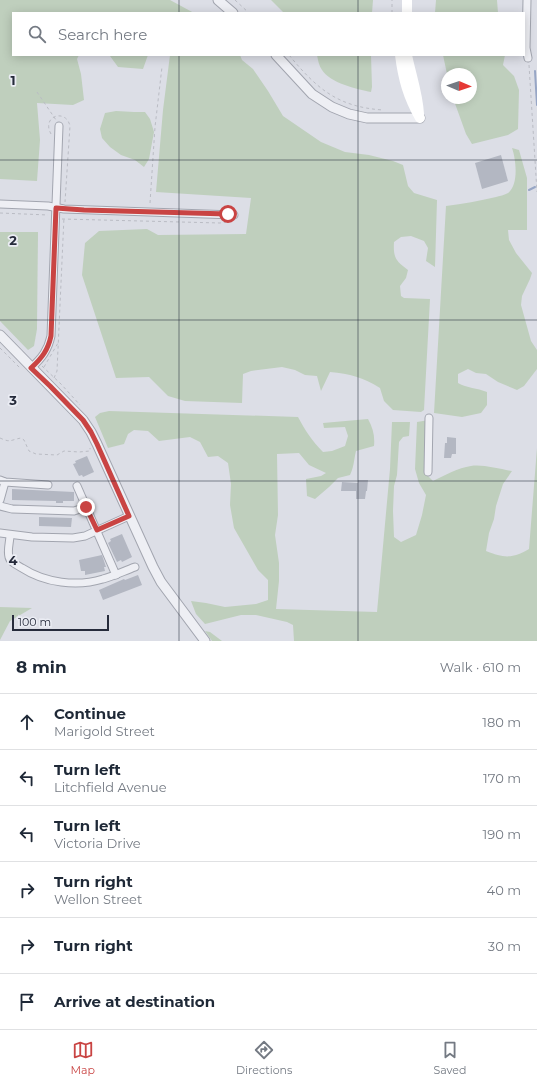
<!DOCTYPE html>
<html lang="en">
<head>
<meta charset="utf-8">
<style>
	body { margin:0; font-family:Montserrat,sans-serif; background:#f6f6f7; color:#1f2937 }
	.compass { position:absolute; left:441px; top:68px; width:36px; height:36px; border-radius:50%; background:#fff; box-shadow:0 2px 10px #0003; rotate:92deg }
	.scale { position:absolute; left:12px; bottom:10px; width:97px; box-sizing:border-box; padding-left:4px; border:2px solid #262b3b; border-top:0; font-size:11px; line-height:14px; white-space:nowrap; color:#262b3b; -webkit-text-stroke:3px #ebedf4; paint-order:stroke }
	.stop { position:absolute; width:12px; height:12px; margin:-9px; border:3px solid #c94443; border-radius:50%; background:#fff }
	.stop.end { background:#c94443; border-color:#fff; box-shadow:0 1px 4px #0008 }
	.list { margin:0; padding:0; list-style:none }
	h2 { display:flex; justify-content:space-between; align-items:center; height:52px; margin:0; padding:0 16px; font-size:17px }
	h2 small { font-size:13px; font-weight:400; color:#747a83 }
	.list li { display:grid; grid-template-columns:26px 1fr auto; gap:12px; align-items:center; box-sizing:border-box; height:56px; padding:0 16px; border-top:1px solid #e0e1e3 }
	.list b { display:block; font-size:15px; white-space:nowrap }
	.list p { margin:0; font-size:13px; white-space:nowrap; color:#747a83 }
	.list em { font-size:13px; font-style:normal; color:#747a83 }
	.icon { flex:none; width:22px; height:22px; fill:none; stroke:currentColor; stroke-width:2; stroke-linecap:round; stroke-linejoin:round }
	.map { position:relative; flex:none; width:537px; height:641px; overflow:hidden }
	.search { position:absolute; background:#fff; box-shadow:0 2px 10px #0003; left:12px; right:12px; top:12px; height:44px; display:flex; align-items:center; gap:10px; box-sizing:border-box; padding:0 14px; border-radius:0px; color:#747a83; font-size:15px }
	.sheet { height:388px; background:#fff }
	nav { display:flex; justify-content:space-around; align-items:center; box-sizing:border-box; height:56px; border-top:1px solid #e0e1e3; background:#fff; font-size:11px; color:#747a83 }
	nav a { display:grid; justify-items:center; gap:2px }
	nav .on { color:#c94443 }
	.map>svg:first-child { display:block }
</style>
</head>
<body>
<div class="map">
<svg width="537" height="641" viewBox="0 0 537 641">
	<rect width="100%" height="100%" fill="#dcdee6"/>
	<g fill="#bfcfbd">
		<path d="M0,0H170L194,13H13V55H79L77,59L81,74L84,100L73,105L37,103L40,140L37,181L0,179Z"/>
		<path d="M271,0H373L372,13H284Z"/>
		<path d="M436,0H497L498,13H435Z"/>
		<path d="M106,55H148L143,69L118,67L110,56Z"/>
		<path d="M170,55H240L242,60L253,69L268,91L283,116L321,142L345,152L369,155L393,161L403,165L408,186L414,193L437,200L435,267L426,261L428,248L424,241L411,236L401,237L394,242C393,258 396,261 408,270L406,278L400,286L401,296L404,298L430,299L424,410L421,412L393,410L384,401L380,388C363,377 350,374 330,372L321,391L317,376L305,375L295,370L282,367L251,371L243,374L242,403L185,401L168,396L149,377L116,378L82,275L85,243L99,231L147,229L158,235L246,234L251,198L156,192L163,110Z"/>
		<path d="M317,55H371L372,87L371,92C357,89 330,83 322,70C319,66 318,60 317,55Z"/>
		<path d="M443,55H505L503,65L514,76L519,90L518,129L508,135L472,144L466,134L453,98H471V74H447Z"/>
		<path d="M116,111L134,112H145L150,119L154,132L149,159L144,167L135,160L121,155L110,147L102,138L100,129L105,113Z"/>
		<path d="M512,148L519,150L527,178V230H508L509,240L516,253L532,273L530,279L522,296L521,305L531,341L537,350V369L524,386L517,390L498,382L486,374L476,373L468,369L458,374V383C467,388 477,388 487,392V405L481,413L462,417L434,413L446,206C463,204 479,201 496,197C499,196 505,195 508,193C519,185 516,159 512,148Z"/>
		<path d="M0,232H38L37,329L34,346L28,350L0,321Z"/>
		<path d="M109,411L298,417C305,430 312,441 323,452L332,451L345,446L348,436L345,427L324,428L323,423L368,419C373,428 375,436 374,446L356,451C354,459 354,467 350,475L338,478L329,487L315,499L307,496L306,479L321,476L326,473L309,465L299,453L277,454L278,515L275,535L279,563V581L276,609L377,612L390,469L392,422H410L409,436L403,437L399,442L397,475L394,486L393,511L394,537L401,542L416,535L422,515L426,495L419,483L415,469L417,422L429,420L425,473L433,481C445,475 458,468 471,466C482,464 500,469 512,471L503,484L496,506L494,519L489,533L486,551C504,558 512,559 529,549L537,448V641H294L293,625L287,622L256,615H241L205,624L196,614L191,601L206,603L225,607L256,604L268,600V580L258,570L234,528L230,505L231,484L228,463L218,456L208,457L200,442L190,437L159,441L148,431L134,430L128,434L124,444L108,448L95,417L100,413Z"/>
		<path d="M0,607L32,608L10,621L0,640Z"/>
		<path d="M205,631L210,632L222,641H212Z"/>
	</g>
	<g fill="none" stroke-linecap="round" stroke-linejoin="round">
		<g stroke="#97a6c5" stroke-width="2">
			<path d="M535,71L537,105"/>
			<path d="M529,190L535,187"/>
		</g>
	</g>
	<g fill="#b3b7c2">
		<path d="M501,155L508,181L482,189L475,163Z"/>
		<path d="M447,437L456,438V454H452L451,458H444L445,443H447Z"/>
		<path d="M87,456L94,472L83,477L82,475L79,476L73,464L76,463L75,461Z"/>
		<path d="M358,480H368L367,491H366L365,499H356V491H341L342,482L358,483Z"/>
		<path d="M12,489L74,492V501H63V503H56V501L12,500Z"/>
		<path d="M39,517L72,518L71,527L39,526Z"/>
		<path d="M122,534L132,557L122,562L121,560L117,562L108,543L111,541L110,539Z"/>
		<path d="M102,555L106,567H104L105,571L85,575V571H81L79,560Z"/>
		<path d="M138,575L142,585L103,600L99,590L124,579L125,580Z"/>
	</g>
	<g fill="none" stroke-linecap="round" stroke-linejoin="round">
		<defs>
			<g id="minor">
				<path d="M527,0L526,48L528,58"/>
				<path d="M0,204L48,206L64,209L234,215"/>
				<path d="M31,368C42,358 48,350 51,336L59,126"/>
				<path d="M428,472L429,418"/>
				<path d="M0,480L5,482L48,485"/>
				<path d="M77,486L116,575"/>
				<path d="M0,500L5,482"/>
				<path d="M0,506L12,509L74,511L86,507"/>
				<path d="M0,533L32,537L73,538L85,536L129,516"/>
				<path d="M10,535C10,542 7,550 9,557C10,562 17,565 22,568C45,583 77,587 103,579C114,576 124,571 135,567"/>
			</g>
			<g id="tertiary">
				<path d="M218,0L233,13"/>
				<path d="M276,55L312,94L332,107L349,114L367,118H420"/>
				<path d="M0,335L83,420L91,432L97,444L153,567L161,582L205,641"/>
			</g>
		</defs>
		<use href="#minor" stroke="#a2a5af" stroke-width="9"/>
		<use href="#tertiary" stroke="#a2a5af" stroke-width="11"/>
		<g stroke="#babcc4" stroke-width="1" stroke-dasharray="3 3" stroke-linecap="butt">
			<path d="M235,0L249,13"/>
			<path d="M392,13V0"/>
			<path d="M289,55C317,89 338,107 383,110"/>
			<path d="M529,65L537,192"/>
			<path d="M37,92L56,120"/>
			<path d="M51,134C41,116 66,108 70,126L65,202"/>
			<path d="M150,203L155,127L162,67"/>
			<path d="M0,213L48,215"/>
			<path d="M62,219L220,223L226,222"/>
			<path d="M0,348L21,369"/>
			<path d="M42,366L61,384L80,405"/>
			<path d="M44,367L58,343"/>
			<path d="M54,378L57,371L64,217"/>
			<path d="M0,438C11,443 10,440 21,438L24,440L29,451L36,454L57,455L64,451L79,452L90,451V448"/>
		</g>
		<use href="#minor" stroke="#eeeff4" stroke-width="7"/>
		<use href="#tertiary" stroke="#eeeff4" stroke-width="9"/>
		<g stroke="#fff" stroke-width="10">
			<path d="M407,13V0"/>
			<path d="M400,55C403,79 408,97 420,118"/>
			<path d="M407,55C411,75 418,94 419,114"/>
		</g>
	</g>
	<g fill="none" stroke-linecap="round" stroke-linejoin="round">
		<path stroke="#c94443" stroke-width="5" d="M86,507L97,530L129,516L97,444L91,432L83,420L50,386L31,368C42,358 48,350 51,336L56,208L84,210L228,214"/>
	</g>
	<path fill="none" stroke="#262b3b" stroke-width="1" stroke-opacity="0.55" d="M179,0V13M358,0V13M179,55V641M358,55V641M0,160H537M0,320H537M0,481H537"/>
	<g font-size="13" text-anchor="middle" font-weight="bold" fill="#262b3b" stroke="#ebedf4" stroke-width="3.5" stroke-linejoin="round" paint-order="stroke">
		<text x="13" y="85">1</text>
		<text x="13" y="245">2</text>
		<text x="13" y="405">3</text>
		<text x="13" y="565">4</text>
	</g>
</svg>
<svg class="compass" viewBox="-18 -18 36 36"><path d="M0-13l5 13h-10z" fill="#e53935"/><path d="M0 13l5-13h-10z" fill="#747a83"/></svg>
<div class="scale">100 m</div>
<div class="stop" style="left:228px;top:214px"></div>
<div class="stop end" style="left:86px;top:507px"></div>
<div class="search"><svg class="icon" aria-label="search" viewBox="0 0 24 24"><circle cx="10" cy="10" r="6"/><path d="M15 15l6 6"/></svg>Search here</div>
</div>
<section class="sheet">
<h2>8 min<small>Walk · 610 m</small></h2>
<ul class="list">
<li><svg class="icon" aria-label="ahead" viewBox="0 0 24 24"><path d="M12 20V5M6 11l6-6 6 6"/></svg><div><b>Continue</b><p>Marigold Street</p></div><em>180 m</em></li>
<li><svg class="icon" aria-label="left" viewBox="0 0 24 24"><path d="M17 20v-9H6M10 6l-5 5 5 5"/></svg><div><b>Turn left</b><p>Litchfield Avenue</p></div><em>170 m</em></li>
<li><svg class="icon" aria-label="left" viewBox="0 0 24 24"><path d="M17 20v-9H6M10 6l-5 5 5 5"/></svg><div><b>Turn left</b><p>Victoria Drive</p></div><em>190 m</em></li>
<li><svg class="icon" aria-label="right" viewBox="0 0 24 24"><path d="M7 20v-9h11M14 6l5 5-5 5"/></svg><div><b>Turn right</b><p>Wellon Street</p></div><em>40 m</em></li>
<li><svg class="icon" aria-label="right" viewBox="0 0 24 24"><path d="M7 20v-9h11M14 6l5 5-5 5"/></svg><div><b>Turn right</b></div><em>30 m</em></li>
<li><svg class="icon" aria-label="arrive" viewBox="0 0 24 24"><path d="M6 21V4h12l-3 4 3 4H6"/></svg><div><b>Arrive at destination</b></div></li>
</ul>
</section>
<nav>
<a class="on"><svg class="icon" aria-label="map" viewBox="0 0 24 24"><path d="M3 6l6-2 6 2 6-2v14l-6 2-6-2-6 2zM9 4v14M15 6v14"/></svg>Map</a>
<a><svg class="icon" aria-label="directions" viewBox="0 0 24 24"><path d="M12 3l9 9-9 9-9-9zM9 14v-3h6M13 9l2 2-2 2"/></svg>Directions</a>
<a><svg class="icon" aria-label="saved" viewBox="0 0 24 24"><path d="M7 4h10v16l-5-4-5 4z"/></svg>Saved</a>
</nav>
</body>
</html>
